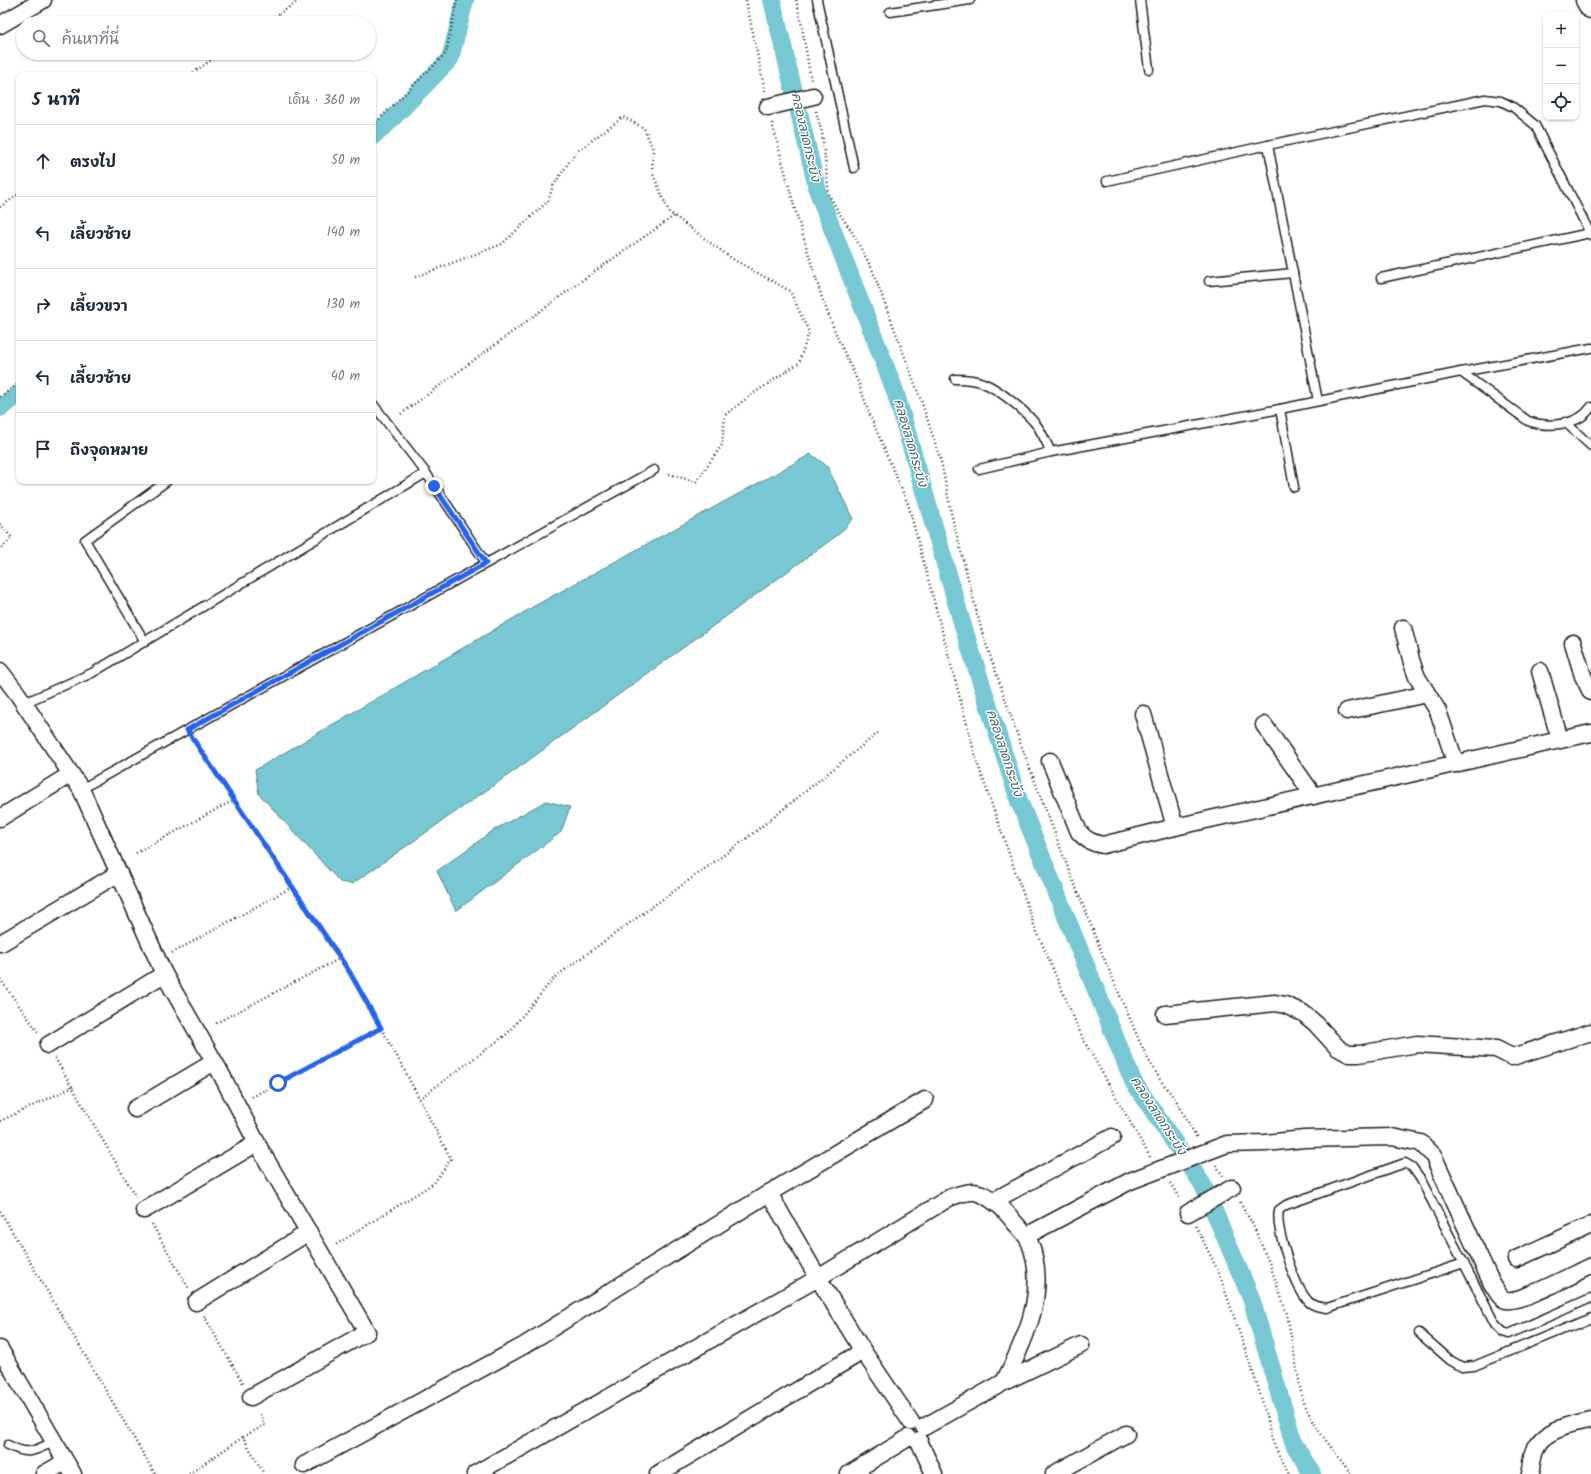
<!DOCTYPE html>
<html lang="th">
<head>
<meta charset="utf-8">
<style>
	body { margin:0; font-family:Kalam,"Playpen Sans Thai",sans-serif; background:#f6f6f7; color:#1f2937 }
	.controls { position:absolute; right:12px; top:12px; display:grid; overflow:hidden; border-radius:8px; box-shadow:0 1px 3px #0004 }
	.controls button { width:36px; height:36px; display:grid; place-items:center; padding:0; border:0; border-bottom:1px solid #e0e1e3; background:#fff; color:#1f2937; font:20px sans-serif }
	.stop { position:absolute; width:12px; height:12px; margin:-9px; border:3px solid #2563eb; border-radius:50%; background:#fff }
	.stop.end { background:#2563eb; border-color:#fff; box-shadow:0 1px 4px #0008 }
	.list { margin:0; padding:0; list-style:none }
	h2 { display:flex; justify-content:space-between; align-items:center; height:52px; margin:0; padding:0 16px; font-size:17px }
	h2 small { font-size:13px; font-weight:400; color:#747a83 }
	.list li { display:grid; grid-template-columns:26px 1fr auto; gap:12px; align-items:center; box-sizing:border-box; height:72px; padding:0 16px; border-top:1px solid #e0e1e3 }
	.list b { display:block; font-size:15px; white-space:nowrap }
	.list em { font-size:13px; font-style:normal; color:#747a83 }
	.icon { flex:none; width:22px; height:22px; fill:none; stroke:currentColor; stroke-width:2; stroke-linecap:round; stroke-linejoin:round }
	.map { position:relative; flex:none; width:1591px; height:1474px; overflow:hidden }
	.search { position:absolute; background:#fff; box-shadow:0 1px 3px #0004; left:16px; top:16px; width:360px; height:44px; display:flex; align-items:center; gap:10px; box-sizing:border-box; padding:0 14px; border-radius:22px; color:#747a83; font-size:15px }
	.panel { position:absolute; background:#fff; box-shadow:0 1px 3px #0004; left:16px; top:72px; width:360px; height:412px; border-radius:8px }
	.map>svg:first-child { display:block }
</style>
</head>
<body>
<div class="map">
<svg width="1591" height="1474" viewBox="0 0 1591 1474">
	<rect width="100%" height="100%" fill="#fff"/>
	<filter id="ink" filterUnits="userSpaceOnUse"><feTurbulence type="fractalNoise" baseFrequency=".025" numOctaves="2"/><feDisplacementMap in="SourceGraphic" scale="8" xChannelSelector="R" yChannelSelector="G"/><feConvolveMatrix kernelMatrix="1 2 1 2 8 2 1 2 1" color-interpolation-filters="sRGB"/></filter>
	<g filter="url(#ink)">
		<g fill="#78c8d3" stroke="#53838a">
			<path d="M811,454L827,466L853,519L839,534L507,776L352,884L340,882L259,794L255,770L538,604Z"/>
			<path d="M546,801L570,807L561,832L456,911L437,871L494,830Z"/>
		</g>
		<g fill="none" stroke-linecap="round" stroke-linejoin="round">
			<g stroke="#78c8d3" stroke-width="18">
				<path d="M772,0L818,192L895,391L963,626L1019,801L1133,1081L1203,1185L1251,1298L1294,1444L1312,1474"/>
				<path d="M373,136L387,124L450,59L465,0"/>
				<path d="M0,408L19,394"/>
			</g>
			<defs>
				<g id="lane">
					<path d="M817,0L854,168"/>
					<path d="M1140,0L1149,69"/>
					<path d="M890,12L970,0"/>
					<path d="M1268,145L1318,401"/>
					<path d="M1107,181L1268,145L1485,99L1501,101L1513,107L1535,125L1591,235"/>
					<path d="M1381,278L1590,233"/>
					<path d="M1209,281L1293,273"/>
					<path d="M1461,372L1528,421C1547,428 1579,426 1591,407"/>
					<path d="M955,379C964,379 974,379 983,383C999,389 1028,413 1038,427C1043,435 1047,444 1051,452"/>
					<path d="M1280,409L1294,487"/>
					<path d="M1565,422L1591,446"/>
					<path d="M979,469L1051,452L1280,409L1461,372L1591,348"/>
					<path d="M426,473L486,563"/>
					<path d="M145,642L85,540L167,481"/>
					<path d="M24,703L92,673L426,473L373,404"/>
					<path d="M81,789L654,470"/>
					<path d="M1464,1263L1327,1308C1321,1307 1314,1307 1309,1302C1295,1288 1275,1229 1279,1210L1286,1205L1405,1163L1412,1167L1420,1178L1495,1324L1503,1332L1509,1334L1591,1298"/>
					<path d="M1419,1333L1450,1360L1462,1367L1474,1366L1591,1318"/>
					<path d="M8,1445C29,1456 33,1451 53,1442"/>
				</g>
				<g id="street">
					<path d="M0,25L43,0"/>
					<path d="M768,107L813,96"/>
					<path d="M1403,628L1412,663L1417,677L1438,711L1456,764"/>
					<path d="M1573,643L1583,676L1591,692"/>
					<path d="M0,671L17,693L81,789L164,974L219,1070L260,1149L367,1332L251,1397"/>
					<path d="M1540,671L1560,740"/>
					<path d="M1347,711L1427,694"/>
					<path d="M1143,714L1175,827"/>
					<path d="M1264,725L1314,796"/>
					<path d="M1050,761L1079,832C1086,840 1092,843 1103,845L1175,827L1591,733"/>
					<path d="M0,818L71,774"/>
					<path d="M1,943L119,873"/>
					<path d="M1165,1014L1275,1003L1285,1005L1303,1013L1316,1024L1338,1048L1349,1054H1359L1417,1044L1496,1049L1512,1057L1591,1032"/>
					<path d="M48,1045L164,974"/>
					<path d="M135,1109L214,1062"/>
					<path d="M769,1193L818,1278L863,1351L911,1422"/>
					<path d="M993,1201L1112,1137"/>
					<path d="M144,1210L257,1143"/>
					<path d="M1188,1213L1232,1188"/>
					<path d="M1026,1236L1130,1181L1227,1144L1265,1143L1304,1139L1392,1137L1421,1143L1433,1155L1492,1284C1496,1289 1499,1298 1506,1300C1521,1303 1575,1273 1591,1266"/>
					<path d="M1516,1259L1591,1225"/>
					<path d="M196,1302L309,1232"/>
					<path d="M0,1349L73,1474"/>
					<path d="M924,1427L1004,1382L1081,1345"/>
					<path d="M919,1441L934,1474"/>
					<path d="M304,1465L523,1346L769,1193L925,1100"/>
					<path d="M44,1474L65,1462"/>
					<path d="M475,1474L818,1278L949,1198C974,1188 980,1190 1001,1207C1006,1212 1011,1218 1015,1223C1020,1229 1027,1235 1030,1243C1048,1291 1026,1338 1004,1382"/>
					<path d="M658,1474L863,1351"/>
					<path d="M849,1474L908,1438"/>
					<path d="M1054,1474L1126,1434"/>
					<path d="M1530,1474C1532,1466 1532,1457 1535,1450C1542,1429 1573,1425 1591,1420"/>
				</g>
				<path id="primary" d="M1587,0L1591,7"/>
			</defs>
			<use href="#lane" stroke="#1c1c1c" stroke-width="11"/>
			<use href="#street" stroke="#1c1c1c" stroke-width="19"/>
			<use href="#primary" stroke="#1c1c1c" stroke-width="25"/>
			<g stroke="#1c1c1c" stroke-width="2.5" stroke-dasharray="1 3" stroke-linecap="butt">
				<path d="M746,0L765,91"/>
				<path d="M796,0L801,21L811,80"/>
				<path d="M265,23L300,0"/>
				<path d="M190,75L221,53"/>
				<path d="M816,111L822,133L829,195L839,213L851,230L872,269L922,403L941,461L952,517L982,632L1021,745L1061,850L1106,963L1139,1040L1148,1059L1161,1081L1176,1100L1197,1138"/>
				<path d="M772,123L796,213L822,298L838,339L859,384L869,413L908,504L977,762L1034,925L1083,1039L1150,1157"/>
				<path d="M373,125L446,53L457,0"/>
				<path d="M0,207L19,194"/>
				<path d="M415,277L502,244L548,201L553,186L575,153L623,117L644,128L653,149L652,172L669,212L731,258L790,291L809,332L799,363L751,395L725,415L722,445L696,482L666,473"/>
				<path d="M0,397L19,383"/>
				<path d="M401,414L584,279L674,216"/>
				<path d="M0,524L12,538L0,549"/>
				<path d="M194,740L349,971L398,1058L451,1159L434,1183L334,1246"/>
				<path d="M136,853L234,800"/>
				<path d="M172,953L292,887"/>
				<path d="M0,979L38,1032"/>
				<path d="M216,1023L341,958"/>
				<path d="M55,1058L136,1197"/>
				<path d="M252,1097L381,1028"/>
				<path d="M419,1099L507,1034L555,977L746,839L878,733"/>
				<path d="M0,1121L73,1087"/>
				<path d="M1216,1165L1223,1176"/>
				<path d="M1170,1183L1180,1199"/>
				<path d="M1240,1202L1253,1225L1270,1265L1287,1314L1302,1398L1308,1412L1319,1431L1351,1474"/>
				<path d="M0,1211L155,1474"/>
				<path d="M152,1224L189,1289"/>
				<path d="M1196,1226L1219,1273L1260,1393L1273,1443L1289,1474"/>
				<path d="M204,1316L243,1383"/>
				<path d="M243,1437L265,1425L259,1412"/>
				<path d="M189,1474L243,1437L264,1474"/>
			</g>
			<use href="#lane" stroke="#fff" stroke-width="8"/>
			<use href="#street" stroke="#fff" stroke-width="16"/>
			<use href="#primary" stroke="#fff" stroke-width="22"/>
		</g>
	</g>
	<g fill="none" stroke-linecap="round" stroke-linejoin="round" filter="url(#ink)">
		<path stroke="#2563eb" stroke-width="5" d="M278,1083L381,1028L349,971L187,730L486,563L434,486"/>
	</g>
	<g text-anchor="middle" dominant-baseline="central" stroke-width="3" stroke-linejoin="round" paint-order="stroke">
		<g font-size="13" font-style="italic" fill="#416165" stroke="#fff">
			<text transform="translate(805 137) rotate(77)">คลองลาดกระบัง</text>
			<text transform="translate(910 443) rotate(74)">คลองลาดกระบัง</text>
			<text transform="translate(1004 753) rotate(72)">คลองลาดกระบัง</text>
			<text transform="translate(1158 1116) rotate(57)">คลองลาดกระบัง</text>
		</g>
	</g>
</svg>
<div class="controls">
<button>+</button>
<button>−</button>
<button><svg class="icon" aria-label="locate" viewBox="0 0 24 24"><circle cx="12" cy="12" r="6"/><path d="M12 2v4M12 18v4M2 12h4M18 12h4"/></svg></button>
</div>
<div class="stop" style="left:278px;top:1083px"></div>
<div class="stop end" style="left:434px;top:486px"></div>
<div class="search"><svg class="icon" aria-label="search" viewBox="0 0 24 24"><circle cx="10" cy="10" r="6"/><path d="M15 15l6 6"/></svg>ค้นหาที่นี่</div>
<section class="panel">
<h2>5 นาที<small>เดิน · 360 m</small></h2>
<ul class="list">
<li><svg class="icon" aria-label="ahead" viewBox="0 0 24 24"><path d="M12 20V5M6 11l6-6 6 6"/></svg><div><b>ตรงไป</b></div><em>50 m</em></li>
<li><svg class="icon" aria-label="left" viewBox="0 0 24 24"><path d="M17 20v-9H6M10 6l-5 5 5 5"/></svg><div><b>เลี้ยวซ้าย</b></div><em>140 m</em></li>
<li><svg class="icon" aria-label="right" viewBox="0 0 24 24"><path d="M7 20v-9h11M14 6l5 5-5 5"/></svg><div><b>เลี้ยวขวา</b></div><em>130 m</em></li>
<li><svg class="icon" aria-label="left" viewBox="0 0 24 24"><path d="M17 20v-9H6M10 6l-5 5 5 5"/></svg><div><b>เลี้ยวซ้าย</b></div><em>40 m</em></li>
<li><svg class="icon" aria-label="arrive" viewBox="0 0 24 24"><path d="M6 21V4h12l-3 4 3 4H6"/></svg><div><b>ถึงจุดหมาย</b></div></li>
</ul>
</section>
</div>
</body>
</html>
